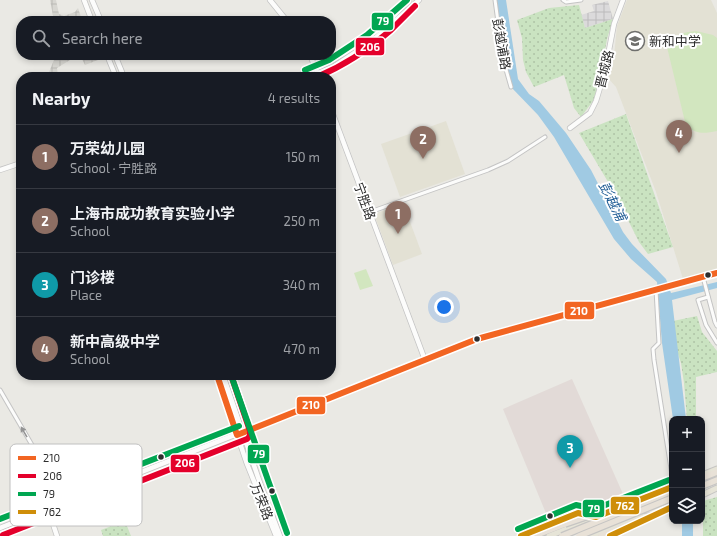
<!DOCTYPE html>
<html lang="en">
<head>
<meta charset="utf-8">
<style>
	body { margin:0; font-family:"Exo 2","Noto Sans SC",sans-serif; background:#242831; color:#f1f3f6 }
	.controls { position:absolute; right:12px; bottom:12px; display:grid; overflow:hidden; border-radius:8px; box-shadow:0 2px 6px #0003 }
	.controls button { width:36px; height:36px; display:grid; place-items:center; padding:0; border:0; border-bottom:1px solid #363941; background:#171b24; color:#f1f3f6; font:20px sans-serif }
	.you { position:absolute; left:444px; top:307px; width:14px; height:14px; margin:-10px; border:3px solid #fff; border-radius:50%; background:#1a73e8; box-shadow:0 0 0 6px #1a73e833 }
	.badge { display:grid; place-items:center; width:26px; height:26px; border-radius:50%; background:#0b8043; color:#fff; font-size:13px; font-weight:700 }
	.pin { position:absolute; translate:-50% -33px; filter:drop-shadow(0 1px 2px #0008) }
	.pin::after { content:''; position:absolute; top:21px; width:14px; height:12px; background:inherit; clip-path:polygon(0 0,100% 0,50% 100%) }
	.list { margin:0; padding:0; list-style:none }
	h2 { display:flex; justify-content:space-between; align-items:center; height:52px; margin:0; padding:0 16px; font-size:17px }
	h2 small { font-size:13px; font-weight:400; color:#9ea1a6 }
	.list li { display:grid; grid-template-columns:26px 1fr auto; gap:12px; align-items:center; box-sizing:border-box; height:64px; padding:0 16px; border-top:1px solid #363941 }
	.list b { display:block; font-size:15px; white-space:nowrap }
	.list p { margin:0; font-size:13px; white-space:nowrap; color:#9ea1a6 }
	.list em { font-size:13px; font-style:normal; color:#9ea1a6 }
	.icon { flex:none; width:22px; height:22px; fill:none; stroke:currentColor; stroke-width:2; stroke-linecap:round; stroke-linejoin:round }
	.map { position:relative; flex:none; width:717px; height:536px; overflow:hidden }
	.search { position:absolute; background:#171b24; box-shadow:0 2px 6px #0003; left:16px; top:16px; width:320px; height:44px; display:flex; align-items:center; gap:10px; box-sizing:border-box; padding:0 14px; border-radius:16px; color:#9ea1a6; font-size:15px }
	.panel { position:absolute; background:#171b24; box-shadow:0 2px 6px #0003; left:16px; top:72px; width:320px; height:308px; border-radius:16px }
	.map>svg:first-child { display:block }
</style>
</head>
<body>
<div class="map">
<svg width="717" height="536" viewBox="0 0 717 536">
	<defs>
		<pattern id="industrial-grid" width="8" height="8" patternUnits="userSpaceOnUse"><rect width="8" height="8" fill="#dbdadb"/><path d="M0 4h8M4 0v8" fill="none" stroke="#bcbbbc"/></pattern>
		<pattern id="grass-dots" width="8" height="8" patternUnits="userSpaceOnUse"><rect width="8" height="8" fill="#cae3c1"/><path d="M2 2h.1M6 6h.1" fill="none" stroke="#aec3a6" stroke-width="1.8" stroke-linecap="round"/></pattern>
		<pattern id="plaza-grid" width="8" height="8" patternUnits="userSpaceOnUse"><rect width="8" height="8" fill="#d8d7d2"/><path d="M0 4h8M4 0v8" fill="none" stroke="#bab9b5"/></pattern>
	</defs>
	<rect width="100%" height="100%" fill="#eae9e4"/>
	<path fill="url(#industrial-grid)" d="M608,1L613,19L585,28L581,15L594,11L592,5Z"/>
	<g fill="#e3e1d4">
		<path d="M627,0H711L717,13V269L683,279L656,192L616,87L608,78L614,56L617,26Z"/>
		<path d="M446,121L465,174L400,197L381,144Z"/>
		<path d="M403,203L422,254L393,265L374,214Z"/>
	</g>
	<path fill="#e2dad7" d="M572,379L623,494L550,523L503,409Z"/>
	<g fill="url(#grass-dots)">
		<path d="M579,5L585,28L613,19L607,39L599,82L593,101L581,117L574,108L564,75L534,87L526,72L523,60L522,38L517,20L549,8Z"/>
		<path d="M626,114L673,247L648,254L639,242L614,192L579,133Z"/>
		<path d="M697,316L702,332L717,351V372L696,377V419H687L684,383L681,363L675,345L673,321Z"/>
		<path d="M717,497V536H703V501Z"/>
		<path d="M125,521L131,536H103L101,530Z"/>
	</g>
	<g fill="#d2e6bf">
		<path d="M696,31L713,35L717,38V131C703,134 697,134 686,126L667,47C673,35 683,32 696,31Z"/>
		<path d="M366,269L373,286L360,290L354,273Z"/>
	</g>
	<g fill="url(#plaza-grid)">
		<path d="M50,0H56L59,14L64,16L75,12L78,8L82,20L77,17L66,21H54Z"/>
		<path d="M56,55H96L98,60L85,65L82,59L70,60L57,68L58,76L47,77Z"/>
	</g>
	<g fill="#a0cae3">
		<path d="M495,0H506L518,79L529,94L539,101L566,133L591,170L623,232L632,244L666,279L671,293L717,282V288L672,300L686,419H673L662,343L657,282L631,259L614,239L554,137L538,115L511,87Z"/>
		<rect x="682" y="521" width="11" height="15"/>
	</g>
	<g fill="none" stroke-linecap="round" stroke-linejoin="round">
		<defs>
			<g id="street">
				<path d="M495,0L503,59L511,87"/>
				<path d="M563,0L566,2L581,0"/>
				<path d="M370,212L488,170L508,161L545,137"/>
				<path d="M703,277L715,322L717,326"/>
				<path d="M656,290L659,343L653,349L654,360L672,475"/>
				<path d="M708,297L698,300L706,325L717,343"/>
				<path d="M0,390L50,476L64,503"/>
			</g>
			<g id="secondary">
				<path d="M84,0L92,21"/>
				<path d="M92,0L101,21"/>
				<path d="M270,0L287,21"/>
				<path d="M107,55L116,77"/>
				<path d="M115,55L124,77"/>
				<path d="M310,55L319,77"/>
				<path d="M294,77C322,69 354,48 378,30C389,22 399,10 409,0"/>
				<path d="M308,77L333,67L372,41L419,0"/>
				<path d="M331,109L425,360"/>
				<path d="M570,128L590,113L596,101L605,71L614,24L623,0"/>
				<path d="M0,170L21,163"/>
				<path d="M217,375L247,464L276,536"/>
				<path d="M223,375L261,486L280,536"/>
				<path d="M48,509L57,536"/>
				<path d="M0,528L469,342L717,273"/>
			</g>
			<g id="primary">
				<path d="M702,475L717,469"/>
				<path d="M702,495L717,488"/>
				<path d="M630,504L672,487"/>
				<path d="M521,536L578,513L589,516"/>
				<path d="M549,536L615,510"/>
				<path d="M591,536L635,518L647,516"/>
				<path d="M610,536C631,527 651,516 672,507"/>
			</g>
			<g id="highway">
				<path d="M702,478L717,472"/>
				<path d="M702,486L717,480"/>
				<path d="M534,536L565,524"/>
				<path d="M601,536L651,516"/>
			</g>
		</defs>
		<use href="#street" stroke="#c4c4c4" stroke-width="5"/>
		<use href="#secondary" stroke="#c4c4c4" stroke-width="6"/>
		<use href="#primary" stroke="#c6c5c3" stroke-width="7"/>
		<use href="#highway" stroke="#c6c5c3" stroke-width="8"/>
		<use href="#street" stroke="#fcfcfb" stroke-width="3"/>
		<use href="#secondary" stroke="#fcfcfb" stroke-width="4.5"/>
		<use href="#primary" stroke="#e6e4d7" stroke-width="5"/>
		<use href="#highway" stroke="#e8e1d7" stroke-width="5.5"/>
		<defs>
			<g id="highway-bridge">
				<path d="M565,524L606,510L633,504"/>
				<path d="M562,536L672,491"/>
				<path d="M579,536L672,498"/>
			</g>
		</defs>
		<use href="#highway-bridge" stroke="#c6c5c3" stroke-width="8" stroke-linecap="butt"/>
		<use href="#highway-bridge" stroke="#e8e1d7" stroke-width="5.5"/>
		<defs>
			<path id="bus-1" d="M217,375L237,435L477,339L717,273"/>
			<g id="bus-2">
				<path d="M317,77C343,66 369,49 391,30C399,22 407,14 415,6"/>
				<path d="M3,535L247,439L250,436V431L231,375"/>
			</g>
			<g id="bus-3">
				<path d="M305,70L329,60L367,35L407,0"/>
				<path d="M231,375L269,483L287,533"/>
				<path d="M0,519L239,426"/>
				<path d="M518,529L576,505L595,509L669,480"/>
			</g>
			<g id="bus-4">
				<path d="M521,536L578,513L596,517L672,487"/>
				<path d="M610,536L672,507"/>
			</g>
		</defs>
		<use href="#bus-1" stroke="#fff" stroke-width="9"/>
		<use href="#bus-2" stroke="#fff" stroke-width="9"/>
		<use href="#bus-3" stroke="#fff" stroke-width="9"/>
		<use href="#bus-4" stroke="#fff" stroke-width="9"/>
		<use href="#bus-1" stroke="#f26522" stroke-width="6"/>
		<use href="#bus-2" stroke="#e4002b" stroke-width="6"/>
		<use href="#bus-3" stroke="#00a651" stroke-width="6"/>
		<use href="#bus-4" stroke="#cf8e09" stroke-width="6"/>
	</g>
	<defs><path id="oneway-solid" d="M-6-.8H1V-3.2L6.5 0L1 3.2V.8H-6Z"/></defs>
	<use fill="#949494" href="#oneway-solid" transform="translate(24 432) rotate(-120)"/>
	<defs>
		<symbol id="school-ring" viewBox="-11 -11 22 22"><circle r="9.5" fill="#fff" stroke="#6f6f6d" stroke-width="1.5"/><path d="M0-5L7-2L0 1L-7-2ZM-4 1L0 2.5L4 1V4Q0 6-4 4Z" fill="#6f6f6d"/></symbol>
	</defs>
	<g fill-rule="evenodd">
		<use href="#school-ring" x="624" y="30" width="22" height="22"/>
	</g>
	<g fill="#2d2d2d" stroke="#fff" stroke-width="1.5">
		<circle cx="708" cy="275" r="3.5"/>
		<circle cx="477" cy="339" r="3.5"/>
		<circle cx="161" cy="457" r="3.5"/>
		<circle cx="272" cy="491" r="3.5"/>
		<circle cx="550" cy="516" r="3.5"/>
	</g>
	<g text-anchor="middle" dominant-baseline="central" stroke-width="4" stroke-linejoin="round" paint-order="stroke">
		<g font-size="13" fill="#2d2d2d" stroke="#fff" text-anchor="start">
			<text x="649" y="41">新和中学</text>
		</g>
		<g font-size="13" fill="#2d2d2d" stroke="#fff">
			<text transform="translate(502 44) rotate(80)">彭越浦路</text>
			<text transform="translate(604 69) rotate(-76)">晋城路</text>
			<text transform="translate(365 201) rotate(70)">宁胜路</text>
			<text transform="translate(262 501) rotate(68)">万荣路</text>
		</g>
		<g font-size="14" font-style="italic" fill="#1c5a93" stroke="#fff">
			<text transform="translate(613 201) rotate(63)">彭越浦</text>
		</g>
	</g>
	<rect x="10" y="444" width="132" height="82" rx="6" fill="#fff" stroke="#c0c0c0" stroke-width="1"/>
	<rect x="18" y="456" width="18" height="4" fill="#f26522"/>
	<rect x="18" y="474" width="18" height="4" fill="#e4002b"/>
	<rect x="18" y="492" width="18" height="4" fill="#00a651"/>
	<rect x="18" y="510" width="18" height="4" fill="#cf8e09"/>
	<g font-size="11" fill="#2d2d2d">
		<text x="43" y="462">210</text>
		<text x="43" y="480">206</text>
		<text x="43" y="498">79</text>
		<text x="43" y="516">762</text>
	</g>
	<g stroke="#fff" stroke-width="1.5">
		<rect x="371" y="12" width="23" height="19" rx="4" fill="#00a651"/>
		<rect x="355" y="37" width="30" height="19" rx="4" fill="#e4002b"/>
		<rect x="564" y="301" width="31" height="19" rx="4" fill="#f26522"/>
		<rect x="296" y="396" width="30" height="19" rx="4" fill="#f26522"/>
		<rect x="247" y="444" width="23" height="20" rx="4" fill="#00a651"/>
		<rect x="170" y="454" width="30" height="19" rx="4" fill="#e4002b"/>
		<rect x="610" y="496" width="30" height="19" rx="4" fill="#cf8e09"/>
		<rect x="582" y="499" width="23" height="19" rx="4" fill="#00a651"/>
	</g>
	<g font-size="11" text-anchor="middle" font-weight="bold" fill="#fff">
		<text x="383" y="25">79</text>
		<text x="370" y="51">206</text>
		<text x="579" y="315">210</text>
		<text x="311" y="409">210</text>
		<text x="259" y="458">79</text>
		<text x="185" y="467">206</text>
		<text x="625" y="510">762</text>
		<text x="594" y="513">79</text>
	</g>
</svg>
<div class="controls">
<button>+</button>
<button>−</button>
<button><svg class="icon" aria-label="layers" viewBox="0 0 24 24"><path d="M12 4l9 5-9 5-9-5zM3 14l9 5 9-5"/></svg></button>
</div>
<div class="you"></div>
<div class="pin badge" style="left:398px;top:234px;background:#8d6e63">1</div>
<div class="pin badge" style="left:423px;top:159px;background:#8d6e63">2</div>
<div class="pin badge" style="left:570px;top:468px;background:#0f9aa8">3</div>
<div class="pin badge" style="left:679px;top:153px;background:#8d6e63">4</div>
<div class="search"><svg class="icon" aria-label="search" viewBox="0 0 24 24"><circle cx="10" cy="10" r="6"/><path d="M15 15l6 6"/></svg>Search here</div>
<section class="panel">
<h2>Nearby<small>4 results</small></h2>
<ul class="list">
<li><span class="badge" style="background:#8d6e63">1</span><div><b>万荣幼儿园</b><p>School · 宁胜路</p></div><em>150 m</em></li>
<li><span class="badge" style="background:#8d6e63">2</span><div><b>上海市成功教育实验小学</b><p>School</p></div><em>250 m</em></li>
<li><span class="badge" style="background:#0f9aa8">3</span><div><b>门诊楼</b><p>Place</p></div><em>340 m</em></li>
<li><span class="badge" style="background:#8d6e63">4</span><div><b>新中高级中学</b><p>School</p></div><em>470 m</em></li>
</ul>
</section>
</div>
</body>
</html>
